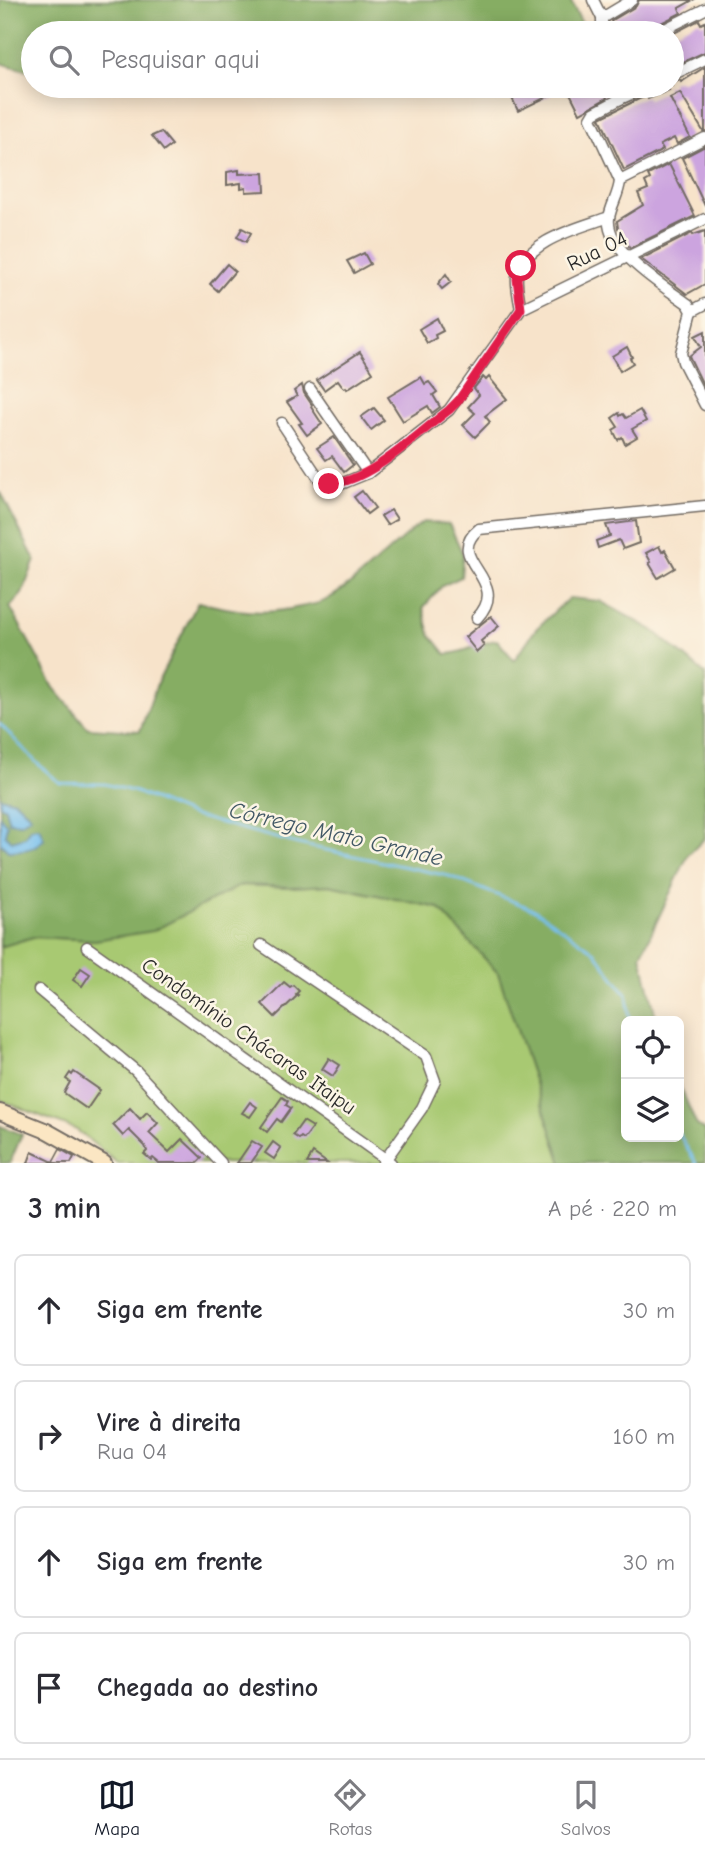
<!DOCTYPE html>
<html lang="pt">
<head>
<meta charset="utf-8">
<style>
	body { margin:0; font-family:"Comic Neue",sans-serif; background:#f2f2f3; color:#2b2b33 }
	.controls { position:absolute; right:21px; bottom:21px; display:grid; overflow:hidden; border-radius:10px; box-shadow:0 4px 18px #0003 }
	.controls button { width:63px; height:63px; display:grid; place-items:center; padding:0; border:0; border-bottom:2px solid #e1e1e2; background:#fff; color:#2b2b33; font:35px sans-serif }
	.stop { position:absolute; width:21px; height:21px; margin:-16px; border:5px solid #e11d48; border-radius:50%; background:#fff }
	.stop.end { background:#e11d48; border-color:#fff; box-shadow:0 2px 7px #0008 }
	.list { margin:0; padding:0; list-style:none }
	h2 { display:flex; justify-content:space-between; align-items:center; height:91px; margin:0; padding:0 28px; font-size:30px }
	h2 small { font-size:23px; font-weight:400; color:#7c7c81 }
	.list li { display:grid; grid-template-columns:46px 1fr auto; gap:21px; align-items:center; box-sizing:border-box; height:112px; margin:0 14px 14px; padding:0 14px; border:2px solid #e1e1e2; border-radius:10px }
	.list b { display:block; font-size:26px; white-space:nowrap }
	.list p { margin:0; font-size:23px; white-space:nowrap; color:#7c7c81 }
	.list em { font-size:23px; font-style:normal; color:#7c7c81 }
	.icon { flex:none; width:38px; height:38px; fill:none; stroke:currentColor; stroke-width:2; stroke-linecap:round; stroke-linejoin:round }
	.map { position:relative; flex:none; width:705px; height:1163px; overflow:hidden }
	.search { position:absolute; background:#fff; box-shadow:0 4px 18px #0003; left:21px; right:21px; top:21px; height:77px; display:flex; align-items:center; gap:18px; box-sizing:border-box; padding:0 24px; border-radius:38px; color:#7c7c81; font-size:26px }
	.sheet { height:595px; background:#fff }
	nav { display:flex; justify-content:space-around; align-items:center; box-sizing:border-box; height:98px; border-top:2px solid #e1e1e2; background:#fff; font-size:19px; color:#7c7c81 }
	nav a { display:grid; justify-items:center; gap:4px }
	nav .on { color:#111827 }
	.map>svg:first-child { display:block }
</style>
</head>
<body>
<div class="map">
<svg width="705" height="1163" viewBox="0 0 705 1163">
	<rect width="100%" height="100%" fill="#fcf5e5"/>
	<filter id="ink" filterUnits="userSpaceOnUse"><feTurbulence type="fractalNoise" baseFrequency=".0143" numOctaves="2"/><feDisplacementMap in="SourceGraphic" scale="14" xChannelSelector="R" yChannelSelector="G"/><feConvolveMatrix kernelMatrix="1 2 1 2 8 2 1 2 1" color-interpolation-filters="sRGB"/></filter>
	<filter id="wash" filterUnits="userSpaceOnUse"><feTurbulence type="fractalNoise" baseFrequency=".00686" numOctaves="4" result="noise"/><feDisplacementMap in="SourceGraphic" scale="28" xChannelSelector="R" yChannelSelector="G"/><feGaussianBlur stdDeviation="1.57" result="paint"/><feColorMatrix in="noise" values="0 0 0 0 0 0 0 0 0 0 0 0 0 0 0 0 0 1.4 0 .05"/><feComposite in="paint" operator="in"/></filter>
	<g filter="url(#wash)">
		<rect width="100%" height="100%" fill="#f7e3ca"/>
		<path fill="#a8c972" stroke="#6a7a4e" stroke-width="2" d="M241,885L291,887L329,885L439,908L498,973L562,1163H117L77,1130L0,1100V947L33,937L95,940L209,900Z"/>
		<g fill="#86ad64" stroke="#586c48" stroke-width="2">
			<path d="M0,0H570L587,33H33V72L0,63Z"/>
			<path d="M0,491L35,560L22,594L10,607L54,688L88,728L140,731L157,684L198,602C236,611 261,616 300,607C308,605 319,604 326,600C362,580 390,546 423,522L449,524L463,554L461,577L442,586L423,608L430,634L446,654C464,654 479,642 497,640L514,660L536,629L569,598L600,601L653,630L705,674V838L688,855L641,955L657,1021H626V1137H679V1084L696,1124L705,1131V1163H562L498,973L439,908L329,885L291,887L241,885L153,931L95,940L33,937L0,947Z"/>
			<path d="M0,1126L22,1134L10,1163H0Z"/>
		</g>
		<g fill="#76c0ef" stroke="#50768d" stroke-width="2">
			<path d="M0,797L15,801L31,816L21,823L9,822L5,808L0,805Z"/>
			<path d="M0,816L7,825L5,835L12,841L25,837L30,828L39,827L44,839C32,851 24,850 8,851L0,843Z"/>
		</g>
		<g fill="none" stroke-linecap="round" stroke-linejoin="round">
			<g stroke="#76c0ef" stroke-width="2.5">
				<path d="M0,724L36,762L60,783L105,784L136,792L191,815L298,844L449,876L535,910L594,951L627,995L630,1021"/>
				<path d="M679,1134L696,1163"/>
			</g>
		</g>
		<g id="blocks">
			<g fill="#cca4df">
				<path d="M639,0H693L679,8L681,13L653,27L650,33H617L611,21L636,6Z"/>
				<path d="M699,20L701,24L705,22V52L672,67V34Z"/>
				<path d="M705,67V131H703L680,93L670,98L690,137L677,144L674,138L660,145L663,150L624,170L600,118L639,99L647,96L648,99L669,90L666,86H672V82L680,80L681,82Z"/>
				<path d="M541,86H602L607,98L580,113L567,87L518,111L512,98Z"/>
				<path d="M161,132L172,145L164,151L152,136Z"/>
				<path d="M705,146V206L682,158Z"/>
				<path d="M669,164L695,216L630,248L618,228L617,221L643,205L638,193L648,189L645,182L650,179L648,175Z"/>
				<path d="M239,170V174L264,173L265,191L246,192V187L241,188V183L227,185V172Z"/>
				<path d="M242,228L251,233L246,242L237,237Z"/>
				<path d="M705,231V284L687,294L641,259L692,233L693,235Z"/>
				<path d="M364,253L370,264L354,273L347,261Z"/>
				<path d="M227,264L235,271L218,291L210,284Z"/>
				<path d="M446,274L451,282L442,289L438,284Z"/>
				<path d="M437,318L443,331L435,335L436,338L427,343L419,329Z"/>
				<path d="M705,331V389L689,356L701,347L695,336Z"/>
				<path d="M627,347L632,357L630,358L633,363L620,371L612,356Z"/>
				<path d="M360,352L373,372L347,389L346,387L344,388L338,380L324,390L317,380Z"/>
				<path d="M421,377L425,384L429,382L437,392L433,395L440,407L432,413L428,406L403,421L388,397Z"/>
				<path d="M483,377L486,380L489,377L507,399L485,416L490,422L475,437L463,425L475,413L468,407L479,395L474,388Z"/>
				<path d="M302,385L304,393L312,405L311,407L322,424L307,435L299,424L302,423L287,402L297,396L294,391Z"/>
				<path d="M374,408L384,420L371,430L361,417Z"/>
				<path d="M640,410L646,421L632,429L637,437L625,444L622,437L618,440L613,430L618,427L612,418L619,413L620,416L623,414L626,418Z"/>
				<path d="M334,437L353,465L344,472L332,456L326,460L317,448Z"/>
				<path d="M362,491L375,508L367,514L354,497Z"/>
				<path d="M391,510L397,519L387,525L381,516Z"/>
				<path d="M636,521L639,543L623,549L619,540L598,548L596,541L610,536L606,525Z"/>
				<path d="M659,546L662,552L665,550L675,568L658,578L649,563L651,562L646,553Z"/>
				<path d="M491,616L499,626L481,641L484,646L477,652L465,637Z"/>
				<path d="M81,968L90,974L82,986L73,980Z"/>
				<path d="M284,982L290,987L293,985L299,991L296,994L298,995L275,1017L262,1004Z"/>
				<path d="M329,1058L340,1065L333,1076L322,1069Z"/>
				<path d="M74,1072L100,1090L87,1109L64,1093L70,1082L66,1079L70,1073L72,1075Z"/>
				<path d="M282,1097L288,1101L286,1105L291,1108L281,1122L277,1119L267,1132L261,1127Z"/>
				<path d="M250,1102L257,1107L250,1117L242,1113Z"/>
				<path d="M130,1108L140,1119L147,1112L158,1123L149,1133L169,1152L182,1139L202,1158L197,1163H159L153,1158L151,1160L144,1154L147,1151L145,1146L129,1130L123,1136L113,1125Z"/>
				<path d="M303,1121L313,1127L304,1139L301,1137L299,1139L293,1135Z"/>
				<path d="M252,1141L262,1147L251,1163H237Z"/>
				<path d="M273,1142L281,1148L274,1159L265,1153Z"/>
				<path d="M60,1149L74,1157L71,1163H28L32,1152L53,1162Z"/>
				<path d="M313,1153L327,1163H307Z"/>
			</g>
		</g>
	</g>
	<g filter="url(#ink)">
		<use href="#blocks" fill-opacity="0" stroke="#726b63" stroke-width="2"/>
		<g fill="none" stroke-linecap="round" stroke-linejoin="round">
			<defs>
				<g id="street">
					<path d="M593,0L602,18V33"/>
					<path d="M602,18L632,0"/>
					<path d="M657,33L705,9"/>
					<path d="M672,75L705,59"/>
					<path d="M614,86L620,99L594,113L591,118L620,181C619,194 611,205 609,218C605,251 665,287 688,304L692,311L681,353L683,362L705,405"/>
					<path d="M620,99L649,86"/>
					<path d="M620,181L705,138"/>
					<path d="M521,309C519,299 516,286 517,277C524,240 579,228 609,217"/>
					<path d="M692,311L705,304"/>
					<path d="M310,389L368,473"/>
					<path d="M282,423L320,480L329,484H341L368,473L449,410L521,309L705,219"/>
					<path d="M477,618C514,579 441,560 479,529L705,506"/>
					<path d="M261,945L426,1056L435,1081L422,1108L383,1163"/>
					<path d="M87,947L391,1163"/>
					<path d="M39,990L136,1071L221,1163"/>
				</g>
				<path id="secondary" d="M0,1112L47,1131L104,1163"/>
			</defs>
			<use href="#street" stroke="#726b63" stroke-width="13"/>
			<use href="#secondary" stroke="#726b63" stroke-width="18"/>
			<use href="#street" stroke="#fff" stroke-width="10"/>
			<use href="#secondary" stroke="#fbe6c3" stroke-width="14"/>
		</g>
	</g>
	<g fill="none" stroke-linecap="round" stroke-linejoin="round" filter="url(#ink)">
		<path stroke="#e11d48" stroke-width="9" d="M329,484C369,483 417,434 449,410L458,401L521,309L517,279L521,266"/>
	</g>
	<g text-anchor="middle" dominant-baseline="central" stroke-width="5" stroke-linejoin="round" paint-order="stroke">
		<g font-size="21" fill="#2b2b2b" stroke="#fcf5e5">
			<text transform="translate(597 251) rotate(-26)">Rua 04</text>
			<text transform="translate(249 1036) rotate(35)">Condomínio Chácaras Itaipu</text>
		</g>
		<g font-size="23" font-style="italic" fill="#425866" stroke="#fcf5e5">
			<text transform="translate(336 834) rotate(13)">Córrego Mato Grande</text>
		</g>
	</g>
</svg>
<div class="controls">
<button><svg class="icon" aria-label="locate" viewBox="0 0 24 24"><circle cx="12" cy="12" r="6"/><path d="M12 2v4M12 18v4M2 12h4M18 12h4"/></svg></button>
<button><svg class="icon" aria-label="layers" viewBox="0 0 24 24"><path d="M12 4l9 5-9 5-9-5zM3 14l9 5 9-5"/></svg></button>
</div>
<div class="stop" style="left:521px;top:266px"></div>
<div class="stop end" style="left:329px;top:484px"></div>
<div class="search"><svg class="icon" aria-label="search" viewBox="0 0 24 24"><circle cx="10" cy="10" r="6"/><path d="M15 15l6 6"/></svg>Pesquisar aqui</div>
</div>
<section class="sheet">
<h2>3 min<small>A pé · 220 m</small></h2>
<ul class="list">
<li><svg class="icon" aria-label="ahead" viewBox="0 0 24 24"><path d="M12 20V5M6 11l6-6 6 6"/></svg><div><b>Siga em frente</b></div><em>30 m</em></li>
<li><svg class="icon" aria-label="right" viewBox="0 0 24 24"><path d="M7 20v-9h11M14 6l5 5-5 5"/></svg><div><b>Vire à direita</b><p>Rua 04</p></div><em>160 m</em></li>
<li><svg class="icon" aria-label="ahead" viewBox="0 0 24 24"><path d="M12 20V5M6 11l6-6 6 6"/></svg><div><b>Siga em frente</b></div><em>30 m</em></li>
<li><svg class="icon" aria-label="arrive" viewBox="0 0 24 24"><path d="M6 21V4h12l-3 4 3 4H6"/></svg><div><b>Chegada ao destino</b></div></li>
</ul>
</section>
<nav>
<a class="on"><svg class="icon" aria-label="map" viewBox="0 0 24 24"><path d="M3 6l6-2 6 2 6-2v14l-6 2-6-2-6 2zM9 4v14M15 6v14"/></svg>Mapa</a>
<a><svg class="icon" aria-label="directions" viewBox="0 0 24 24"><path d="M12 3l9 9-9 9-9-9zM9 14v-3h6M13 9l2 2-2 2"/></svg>Rotas</a>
<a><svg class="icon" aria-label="saved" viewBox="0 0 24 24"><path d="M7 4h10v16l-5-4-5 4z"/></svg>Salvos</a>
</nav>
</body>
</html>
